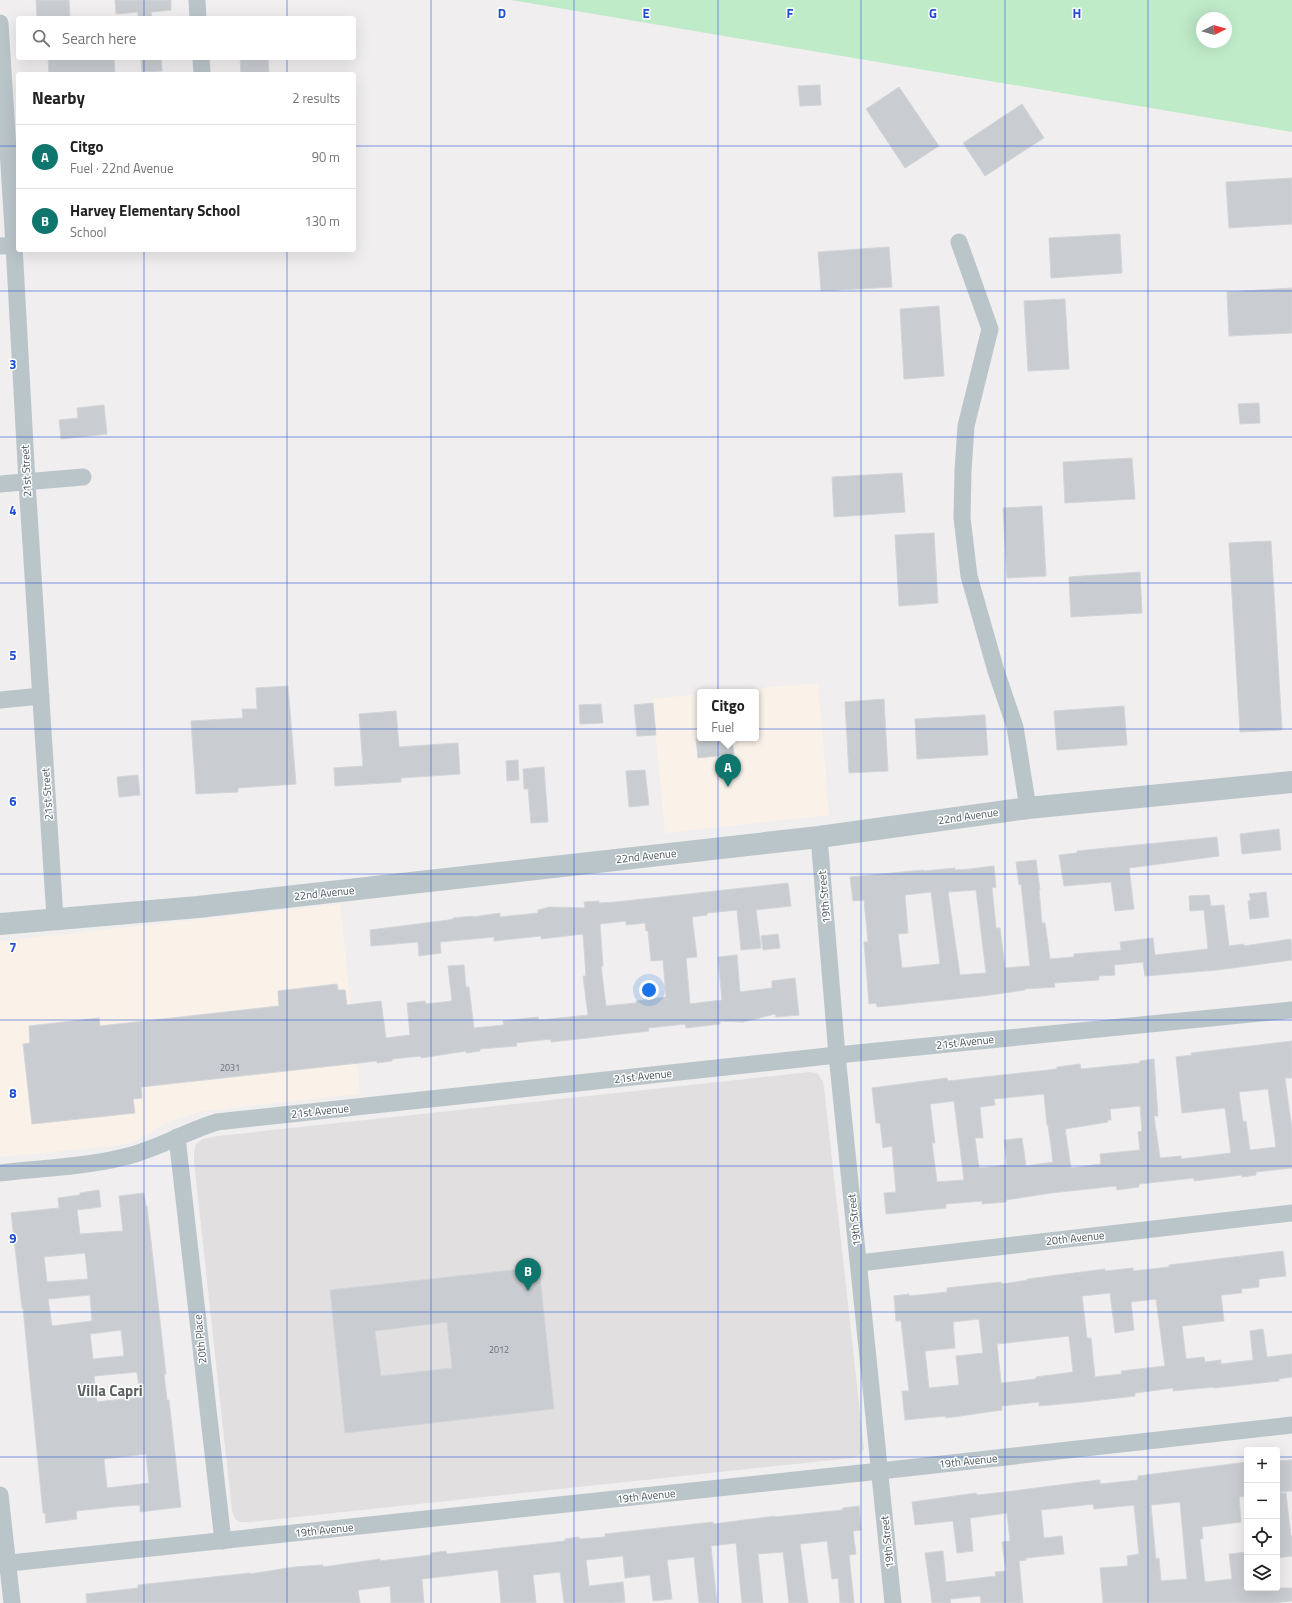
<!DOCTYPE html>
<html lang="en">
<head>
<meta charset="utf-8">
<style>
	body { margin:0; font-family:"Titillium Web",sans-serif; background:#f6f6f6; color:#222 }
	.controls { position:absolute; right:12px; bottom:12px; display:grid; overflow:hidden; border-radius:4px; box-shadow:0 4px 16px #0002 }
	.controls button { width:36px; height:36px; display:grid; place-items:center; padding:0; border:0; border-bottom:1px solid #e0e0e0; background:#fff; color:#222; font:20px sans-serif }
	.compass { position:absolute; left:1196px; top:12px; width:36px; height:36px; border-radius:50%; background:#fff; box-shadow:0 4px 16px #0002; rotate:84deg }
	.you { position:absolute; left:649px; top:990px; width:14px; height:14px; margin:-10px; border:3px solid #fff; border-radius:50%; background:#1a73e8; box-shadow:0 0 0 6px #1a73e833 }
	.badge { display:grid; place-items:center; width:26px; height:26px; border-radius:50%; background:#0f766e; color:#fff; font-size:13px; font-weight:700 }
	.pin { position:absolute; translate:-50% -33px; filter:drop-shadow(0 1px 2px #0008) }
	.pin::after { content:''; position:absolute; top:21px; width:14px; height:12px; background:inherit; clip-path:polygon(0 0,100% 0,50% 100%) }
	.popup { position:absolute; left:697px; top:689px; width:62px; height:52px; box-sizing:border-box; display:grid; place-content:center; border-radius:4px; background:#fff; filter:drop-shadow(0 1px 3px #0005); font-size:13px; white-space:nowrap; color:#767676 }
	.popup b { font-size:15px; color:#222 }
	.popup::after { content:''; position:absolute; left:50%; top:100%; margin-left:-8px; border:8px solid transparent; border-top-color:#fff }
	.list { margin:0; padding:0; list-style:none }
	h2 { display:flex; justify-content:space-between; align-items:center; height:52px; margin:0; padding:0 16px; font-size:17px }
	h2 small { font-size:13px; font-weight:400; color:#767676 }
	.list li { display:grid; grid-template-columns:26px 1fr auto; gap:12px; align-items:center; box-sizing:border-box; height:64px; padding:0 16px; border-top:1px solid #e0e0e0 }
	.list b { display:block; font-size:15px; white-space:nowrap }
	.list p { margin:0; font-size:13px; white-space:nowrap; color:#767676 }
	.list em { font-size:13px; font-style:normal; color:#767676 }
	.icon { flex:none; width:22px; height:22px; fill:none; stroke:currentColor; stroke-width:2; stroke-linecap:round; stroke-linejoin:round }
	.map { position:relative; flex:none; width:1292px; height:1603px; overflow:hidden }
	.search { position:absolute; background:#fff; box-shadow:0 4px 16px #0002; left:16px; top:16px; width:340px; height:44px; display:flex; align-items:center; gap:10px; box-sizing:border-box; padding:0 14px; border-radius:4px; color:#767676; font-size:15px }
	.panel { position:absolute; background:#fff; box-shadow:0 4px 16px #0002; left:16px; top:72px; width:340px; height:180px; border-radius:4px }
	.map>svg:first-child { display:block }
</style>
</head>
<body>
<div class="map">
<svg width="1292" height="1603" viewBox="0 0 1292 1603">
	<rect width="100%" height="100%" fill="#f0eeee"/>
	<g fill="#faf2e8">
		<path d="M818,683L829,815L665,833L652,699L700,694V738H756V692H721Z"/>
		<path d="M340,904L360,1094L204,1111L172,1120L131,1143L113,1146L0,1157V941Z"/>
	</g>
	<path fill="#e1dfe0" d="M810,1072L818,1074L823,1082L824,1087L864,1449L860,1455L852,1458L250,1522H240L235,1519L232,1511L194,1161V1152L196,1144L203,1139L218,1136Z"/>
	<path fill="#bfebc9" fill-rule="evenodd" d="M511,0H1292V132ZM1202,18H1226V42H1202Z"/>
	<g fill="#c9ccd0" stroke="#d2d5d9" fill-rule="evenodd">
		<path d="M36,0H69L70,18H37Z"/>
		<path d="M115,0H171V10L151,12L152,18H138V12L116,14Z"/>
		<path d="M48,58H114L115,74H49Z"/>
		<path d="M141,58H161L162,71L142,72Z"/>
		<path d="M240,58H268L269,74H241Z"/>
		<path d="M820,85L821,105L800,106L798,86Z"/>
		<path d="M899,87L939,146L905,168L866,109Z"/>
		<path d="M1022,104L1044,138L985,176L963,143Z"/>
		<path d="M1292,178V224L1229,228L1226,182Z"/>
		<path d="M1120,234L1122,273L1051,278L1049,238Z"/>
		<path d="M889,247L892,287L821,291L818,252Z"/>
		<path d="M1292,288V333L1229,336L1227,292Z"/>
		<path d="M1065,299L1069,369L1028,371L1024,301Z"/>
		<path d="M939,306L944,376L904,379L900,309Z"/>
		<path d="M1259,403L1260,423L1240,424L1238,404Z"/>
		<path d="M104,405L107,434L61,439L59,420L78,418L77,408Z"/>
		<path d="M1132,458L1135,499L1065,503L1063,462Z"/>
		<path d="M902,473L905,512L834,517L832,477Z"/>
		<path d="M1042,506L1046,576L1007,578L1003,508Z"/>
		<path d="M934,533L938,603L899,606L895,535Z"/>
		<path d="M1271,541L1282,730L1240,732L1229,543Z"/>
		<path d="M1140,572L1142,613L1071,617L1069,577Z"/>
		<path d="M288,686L296,784L238,788V792L196,794L191,721L243,718L242,709H257L256,688Z"/>
		<path d="M884,699L888,771L849,773L845,702Z"/>
		<path d="M653,703L656,735L637,736L634,705Z"/>
		<path d="M601,704L603,723L580,724L579,705Z"/>
		<path d="M1124,706L1127,745L1057,750L1054,711Z"/>
		<path d="M396,711L399,747L458,743L460,774L401,778V782L335,786L334,768L363,766L359,714Z"/>
		<path d="M985,715L988,755L917,759L915,719Z"/>
		<path d="M696,738H732L734,754L698,758Z"/>
		<path d="M518,760L519,780L507,781L506,761Z"/>
		<path d="M544,767L548,822L531,823L528,789H524L523,769Z"/>
		<path d="M645,770L649,805L629,807L626,771Z"/>
		<path d="M138,775L140,795L119,797L117,777Z"/>
		<path d="M1279,829L1281,850L1242,854L1240,834Z"/>
		<path d="M1217,837L1219,856L1129,868L1134,909L1115,911L1111,882L1064,886L1059,855L1077,853V851Z"/>
		<path d="M1036,860L1040,890H1039L1042,923H1045L1050,959L1074,957V954L1121,950L1120,942L1153,938L1155,955L1208,949L1204,910L1190,911L1189,896L1209,895L1211,906L1224,905L1229,946L1244,944V946L1291,939L1292,960L1217,970L1145,976L1143,962L1114,965L1115,975L1099,976V980L1054,983L1055,987L1025,989V990L983,996L877,1007L876,1003L869,1004L864,942H868L864,900L853,901L850,877L924,870V871L955,868V870L970,869L994,866L996,887L992,888L996,928H1000L1005,968L1030,966L1021,884L1019,885L1016,862ZM976,890L986,973L960,975L948,892ZM931,892L940,964L902,968L898,934L908,933L905,895Z"/>
		<path d="M788,883L791,906L756,910L761,948L741,950L737,910L707,913V915L692,917L697,957L686,958L690,1004L722,1000L718,957L737,955L740,992L772,988V981L795,978L799,1015L776,1017L775,1014L743,1022L720,1021V1024L686,1028L685,1024L648,1028L649,1031L551,1042V1039L516,1043L517,1046L480,1049V1051L466,1053V1051L421,1058V1056L392,1059V1061L377,1063V1061L141,1087L142,1098L133,1099L135,1113L32,1124L23,1044L30,1043L29,1026L99,1018L100,1026L279,1006L278,991L337,984L338,990H345L347,1005L381,1001L386,1038L410,1035L407,1003L425,1001L426,1004L452,1001L448,966L464,965L466,987H469L474,1028L504,1025L503,1021L538,1017L539,1020L588,1015L583,976H586L583,934L541,939V936L494,941V937L440,942L441,953L419,956L418,942L371,946L370,930L449,920L453,919V918L473,916V917L500,913V917L538,913V910L550,907L585,908L584,902L599,901V903L616,902ZM626,921V925L645,923L646,931H648L651,961L663,960L666,997L636,1001V1003L606,1006L601,966H603L600,924Z"/>
		<path d="M1266,892L1269,917L1250,919L1248,901L1251,900L1249,894Z"/>
		<path d="M778,934L780,948L763,950L761,936Z"/>
		<path d="M1292,1041V1078H1285L1292,1129V1168L1256,1172V1175L1242,1177V1175L1194,1181V1178L1139,1184V1187L1117,1190L1116,1186L1051,1193L1006,1200V1202L982,1204V1201L946,1204V1208L886,1214L884,1193L896,1192L892,1146L883,1148L880,1123H876L872,1088L947,1078L948,1081L1057,1069V1067L1080,1064L1081,1069L1140,1063V1061L1154,1059L1158,1116H1154L1160,1158L1181,1156V1159L1231,1153L1225,1108L1182,1113L1176,1057L1192,1055L1191,1053ZM1268,1089L1276,1147L1250,1150L1246,1121L1243,1122L1239,1092ZM1044,1094L1047,1125H1048L1053,1162L1026,1166L1022,1138L1004,1140L1007,1165L979,1168L975,1138H983L980,1107L995,1105L994,1099ZM954,1101L964,1180L937,1182L932,1143H935L930,1104ZM1140,1106L1142,1131L1138,1132L1140,1150L1100,1154L1101,1164L1071,1168L1065,1129L1108,1122L1107,1120H1111L1110,1109Z"/>
		<path d="M99,1190L101,1207L77,1210L80,1234L123,1231L119,1196L144,1193L146,1206H147L166,1374H164L167,1400H169L181,1507L140,1512V1505L113,1507L76,1511L77,1519L46,1523L45,1513H43L23,1308H22L11,1213L59,1208L58,1198L80,1195V1193ZM85,1253L88,1279L47,1282L44,1257ZM90,1295L92,1321L52,1326L48,1299ZM121,1330L124,1356L93,1359L90,1334ZM137,1372L140,1397L97,1402L94,1376ZM146,1454L149,1483L107,1488L104,1459Z"/>
		<path d="M1283,1251L1286,1276L1259,1279V1287L1241,1289L1242,1293L1221,1295L1224,1321L1182,1326L1186,1359L1204,1357L1205,1362L1221,1360V1364L1253,1360L1250,1331L1263,1329L1267,1357L1292,1354V1377L1279,1379V1381L1214,1388V1387L1173,1391V1388L1135,1393V1396L1083,1402L1039,1406V1402L1002,1406V1410L946,1418L945,1416L905,1420L902,1391H909L901,1321H896L894,1296L909,1294V1296L947,1292V1288L1001,1282L1002,1284L1028,1280L1027,1279L1105,1269V1271L1133,1268V1271L1169,1267V1265ZM1110,1293L1115,1333L1134,1330L1131,1302L1156,1299L1165,1366L1121,1371L1122,1374L1095,1377L1091,1338H1087L1082,1296ZM979,1319L983,1353L956,1356L959,1385L929,1388L925,1351L955,1348L953,1322ZM1069,1336L1073,1372L1036,1377V1379L1001,1383L997,1344Z"/>
		<path d="M539,1267L554,1409L345,1433L330,1290ZM447,1322L452,1368L381,1376L375,1331Z"/>
		<path d="M1292,1460V1491L1277,1492V1461Z"/>
		<path d="M1247,1462V1496L1239,1497L1241,1522L1202,1527L1203,1539H1200L1205,1582L1232,1579L1229,1554L1247,1552V1588H1292V1601L1272,1603H1103L1100,1568L1128,1566L1127,1556L1139,1554L1134,1505L1094,1509L1093,1504L1041,1510L1044,1538L1062,1536L1064,1554L1026,1558V1560L1019,1561L1023,1603H981L980,1596L950,1599L951,1603H932L925,1553L943,1551L946,1582L996,1576L995,1572L1006,1571L1002,1542L1010,1541L1007,1513L970,1518L973,1551L957,1553L953,1521L915,1525L912,1502L976,1493L977,1495L1005,1492L1082,1482L1100,1480V1484L1138,1480V1476ZM1180,1502L1187,1579L1161,1581L1159,1558L1156,1559L1151,1505Z"/>
		<path d="M1277,1493H1286L1291,1536L1292,1535V1556L1277,1558Z"/>
		<path d="M859,1506L861,1530L853,1531L856,1554L849,1555L854,1603H840L838,1578L832,1579L827,1541L800,1544L808,1603H789L783,1552L758,1554L763,1603H742L736,1543L711,1546L717,1603H699L694,1557L667,1560L672,1599L653,1601L650,1575L625,1578L623,1556L586,1560L589,1586L623,1582L625,1602L612,1603H564L560,1572L533,1575L536,1603H501L498,1570L422,1579L424,1603H391L390,1586L358,1590L360,1603H87L86,1594L138,1588V1585L250,1573V1574L294,1567L323,1565V1567L380,1559V1561L431,1555V1553L446,1551L447,1554L565,1541V1539L579,1537L580,1539L605,1537V1534L713,1522V1524L775,1516V1517L843,1510V1508Z"/>
	</g>
	<g fill="none" stroke-linecap="round" stroke-linejoin="round">
		<g stroke="#bac5ca" stroke-width="17">
			<path d="M197,0L198,18"/>
			<path d="M0,23L14,245L27,482L55,918"/>
			<path d="M201,58L202,74"/>
			<path d="M959,242L990,329L966,426L963,471L962,518L969,576L996,671L1015,727L1028,808"/>
			<path d="M0,246L18,245"/>
			<path d="M0,484L83,477"/>
			<path d="M0,700L41,696"/>
			<path d="M819,837L837,1055L893,1603"/>
			<path d="M177,1137L223,1541"/>
			<path d="M0,1173C42,1168 87,1167 128,1156C159,1148 187,1131 217,1122L837,1055L1292,1010"/>
			<path d="M859,1263L1292,1213"/>
			<path d="M0,1495L12,1603"/>
			<path d="M0,1564L880,1471L1292,1425"/>
		</g>
		<path stroke="#bac5ca" stroke-width="22" d="M0,924L198,907L819,837L1028,808L1292,782"/>
	</g>
	<path fill="none" stroke="#1d4ed8" stroke-width="1" stroke-opacity="0.55" d="M144,0V18M287,0V18M431,0V1603M574,0V1603M718,0V1603M861,0V1603M1005,0V1603M1148,0V1603M144,58V74M287,58V74M0,146H18M354,146H1292M144,250V1603M287,250V1603M0,291H1292M0,437H1292M0,583H1292M0,729H1292M0,874H1292M0,1020H1292M0,1166H1292M0,1312H1292M0,1457H1247M1277,1457H1292"/>
	<g text-anchor="middle" dominant-baseline="central" stroke-width="3" stroke-linejoin="round" paint-order="stroke">
		<g font-size="9" fill="#687278">
			<text x="230" y="1067">2031</text>
			<text x="499" y="1349">2012</text>
		</g>
		<g font-size="11" fill="#48545a" stroke="#fff">
			<text transform="translate(26 471) rotate(-93)">21st Street</text>
			<text transform="translate(47 794) rotate(-94)">21st Street</text>
			<text transform="translate(968 816) rotate(-8)">22nd Avenue</text>
			<text transform="translate(646 856) rotate(-6)">22nd Avenue</text>
			<text transform="translate(324 893) rotate(-6)">22nd Avenue</text>
			<text transform="translate(824 897) rotate(-95)">19th Street</text>
			<text transform="translate(965 1042) rotate(-6)">21st Avenue</text>
			<text transform="translate(643 1076) rotate(-6)">21st Avenue</text>
			<text transform="translate(320 1111) rotate(-6)">21st Avenue</text>
			<text transform="translate(854 1220) rotate(-96)">19th Street</text>
			<text transform="translate(1075 1238) rotate(-6)">20th Avenue</text>
			<text transform="translate(200 1339) rotate(-96)">20th Place</text>
			<text transform="translate(968 1461) rotate(-6)">19th Avenue</text>
			<text transform="translate(646 1496) rotate(-6)">19th Avenue</text>
			<text transform="translate(324 1530) rotate(-6)">19th Avenue</text>
			<text transform="translate(887 1542) rotate(-96)">19th Street</text>
		</g>
		<g font-size="15" font-weight="bold" fill="#5b6062" stroke="#fff">
			<text x="110" y="1390">Villa Capri</text>
		</g>
	</g>
	<g font-size="13" text-anchor="middle" font-weight="bold" fill="#1d4ed8" stroke="#fff" stroke-width="3" stroke-linejoin="round" paint-order="stroke">
		<text x="502" y="18">D</text>
		<text x="646" y="18">E</text>
		<text x="790" y="18">F</text>
		<text x="933" y="18">G</text>
		<text x="1077" y="18">H</text>
		<text x="13" y="369">3</text>
		<text x="13" y="515">4</text>
		<text x="13" y="660">5</text>
		<text x="13" y="806">6</text>
		<text x="13" y="952">7</text>
		<text x="13" y="1098">8</text>
		<text x="13" y="1243">9</text>
	</g>
</svg>
<div class="controls">
<button>+</button>
<button>−</button>
<button><svg class="icon" aria-label="locate" viewBox="0 0 24 24"><circle cx="12" cy="12" r="6"/><path d="M12 2v4M12 18v4M2 12h4M18 12h4"/></svg></button>
<button><svg class="icon" aria-label="layers" viewBox="0 0 24 24"><path d="M12 4l9 5-9 5-9-5zM3 14l9 5 9-5"/></svg></button>
</div>
<svg class="compass" viewBox="-18 -18 36 36"><path d="M0-13l5 13h-10z" fill="#e53935"/><path d="M0 13l5-13h-10z" fill="#767676"/></svg>
<div class="you"></div>
<div class="pin badge" style="left:728px;top:787px">A</div>
<div class="popup"><b>Citgo</b>Fuel</div>
<div class="pin badge" style="left:528px;top:1291px">B</div>
<div class="search"><svg class="icon" aria-label="search" viewBox="0 0 24 24"><circle cx="10" cy="10" r="6"/><path d="M15 15l6 6"/></svg>Search here</div>
<section class="panel">
<h2>Nearby<small>2 results</small></h2>
<ul class="list">
<li><span class="badge">A</span><div><b>Citgo</b><p>Fuel · 22nd Avenue</p></div><em>90 m</em></li>
<li><span class="badge">B</span><div><b>Harvey Elementary School</b><p>School</p></div><em>130 m</em></li>
</ul>
</section>
</div>
</body>
</html>
